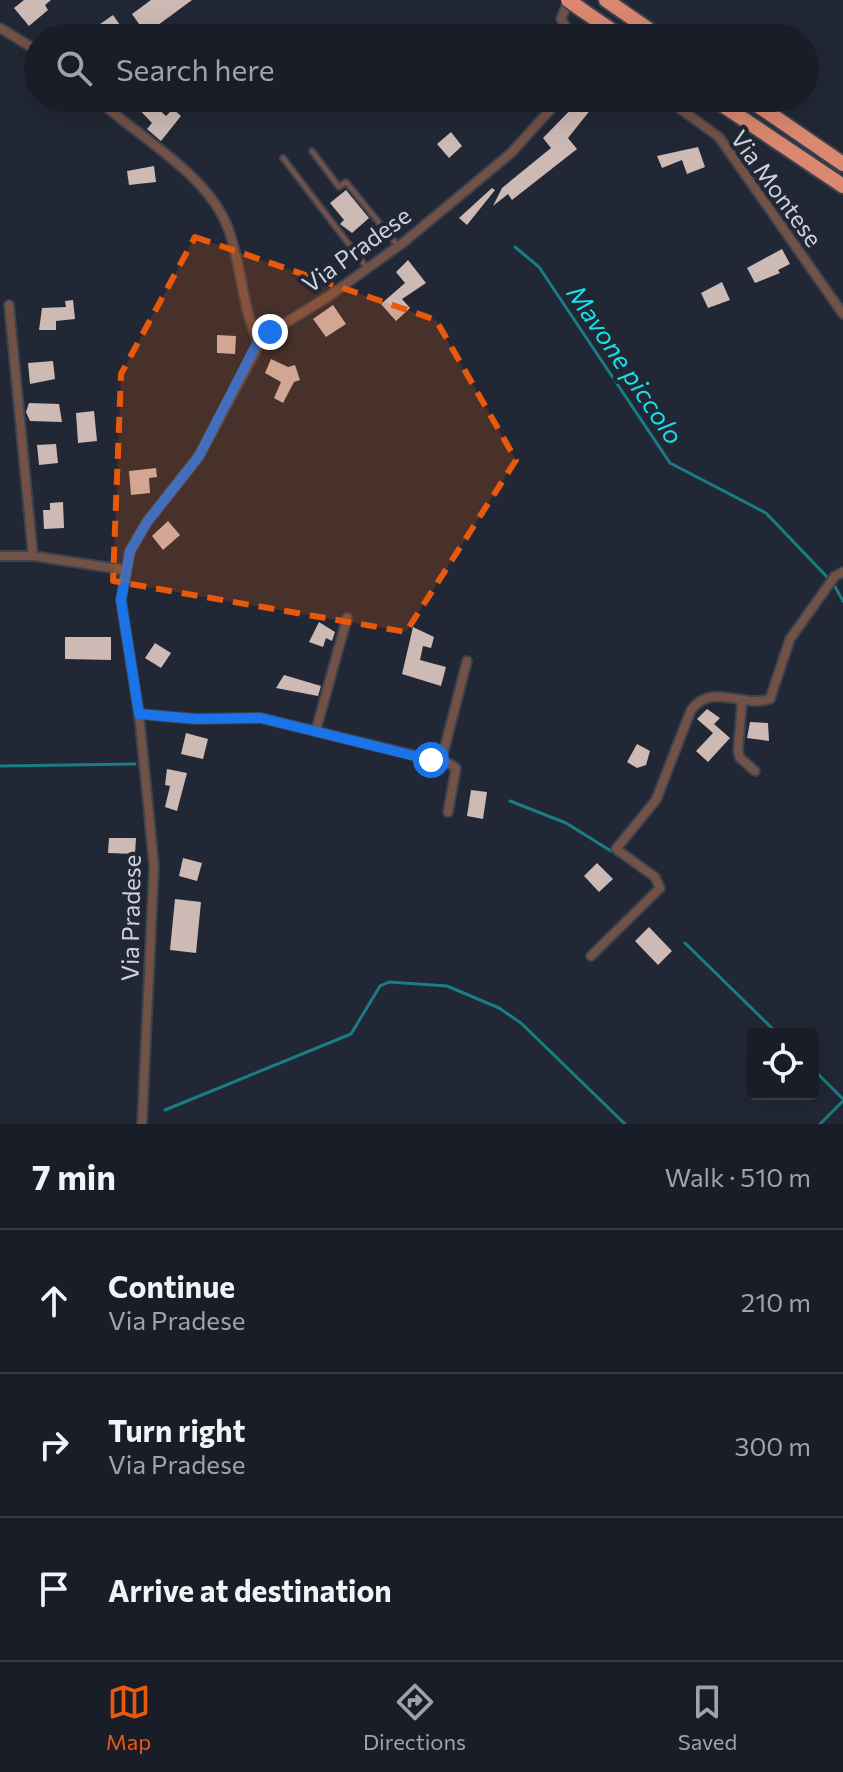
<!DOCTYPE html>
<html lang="en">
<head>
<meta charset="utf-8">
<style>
	body { margin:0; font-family:Commissioner,sans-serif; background:#22262f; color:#f1f3f6 }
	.controls { position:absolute; right:24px; bottom:24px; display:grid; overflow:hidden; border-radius:8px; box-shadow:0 8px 32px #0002 }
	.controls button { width:72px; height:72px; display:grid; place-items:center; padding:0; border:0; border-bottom:2px solid #373b44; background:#191d27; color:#f1f3f6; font:40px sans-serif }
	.stop { position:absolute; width:24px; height:24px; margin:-18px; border:6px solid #1a73e8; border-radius:50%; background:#fff }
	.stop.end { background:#1a73e8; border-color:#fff; box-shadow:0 2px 8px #0008 }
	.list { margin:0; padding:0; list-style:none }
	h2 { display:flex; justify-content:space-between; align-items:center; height:104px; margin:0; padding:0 32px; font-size:34px }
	h2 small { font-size:26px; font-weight:400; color:#9fa2a7 }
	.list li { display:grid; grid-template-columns:52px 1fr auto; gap:24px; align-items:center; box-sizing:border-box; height:144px; padding:0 32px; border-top:2px solid #373b44 }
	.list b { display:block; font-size:30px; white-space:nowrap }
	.list p { margin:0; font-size:26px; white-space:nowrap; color:#9fa2a7 }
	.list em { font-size:26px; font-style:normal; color:#9fa2a7 }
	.icon { flex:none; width:44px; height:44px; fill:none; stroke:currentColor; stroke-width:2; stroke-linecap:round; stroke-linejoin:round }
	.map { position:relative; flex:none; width:843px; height:1124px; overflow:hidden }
	.search { position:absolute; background:#191d27; box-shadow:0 8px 32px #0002; left:24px; right:24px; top:24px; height:88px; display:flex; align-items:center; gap:20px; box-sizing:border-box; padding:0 28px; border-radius:44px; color:#9fa2a7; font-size:30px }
	.sheet { height:536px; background:#191d27 }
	nav { display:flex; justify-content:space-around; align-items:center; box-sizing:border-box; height:112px; border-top:2px solid #373b44; background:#191d27; font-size:22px; color:#9fa2a7 }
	nav a { display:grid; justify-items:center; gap:4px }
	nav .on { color:#ea580c }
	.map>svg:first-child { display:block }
</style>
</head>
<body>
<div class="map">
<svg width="843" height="1124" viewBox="0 0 843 1124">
	<rect width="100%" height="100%" fill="#212734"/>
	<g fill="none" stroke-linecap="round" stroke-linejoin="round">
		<g stroke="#197e83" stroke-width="3">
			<path d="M515,247L539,267L670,463L766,513L828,578"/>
			<path d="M834,585L843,601"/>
			<path d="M0,766L135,764"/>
			<path d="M510,801L566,823L611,851"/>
			<path d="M685,943L778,1034"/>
			<path d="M813,1069L843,1099"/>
			<path d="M165,1110L351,1034L380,986L389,982L447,986L499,1008L521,1023L625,1124"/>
			<path d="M820,1124L843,1101"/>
		</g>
	</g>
	<g fill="#cebab4">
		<path d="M24,0H51L45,5L48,10L29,26L14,8Z"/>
		<path d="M151,0H192L146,34L132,14Z"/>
		<path d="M113,15L129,38H80Z"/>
		<path d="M128,98H164L155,106L166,116L173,109L181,116L161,141L147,129L152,123Z"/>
		<path d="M582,98H600L568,138L577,149L512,200L508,194L493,206L502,188L551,148L543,138Z"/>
		<path d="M451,132L462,146L449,158L437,144Z"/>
		<path d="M698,147L705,167L687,174L682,160L662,168L657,156Z"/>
		<path d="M154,166L156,182L129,185L127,171Z"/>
		<path d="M492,188L495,190L467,225L459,218Z"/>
		<path d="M346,190L369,218L352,233L340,224L344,220L330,203Z"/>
		<path d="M782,249L790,264L778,270L780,273L755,283L747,268Z"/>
		<path d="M408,260L426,283L402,299L410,308L396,321L381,304L405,283L396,272Z"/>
		<path d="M722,282L730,300L708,308L701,293Z"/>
		<path d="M73,300L75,319L56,321V330H39L42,308L66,307L65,301Z"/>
		<path d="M333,305L346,324L326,337L313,319Z"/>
		<path d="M217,335L236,336L235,354L217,353Z"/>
		<path d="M271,359L288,367L295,365L300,380L294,382L283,403L274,398L281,382L265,373Z"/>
		<path d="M53,361L55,379L30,384L28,363Z"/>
		<path d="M29,403L59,404L62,422L30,421L26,412Z"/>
		<path d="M94,411L97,441L78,443L76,413Z"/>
		<path d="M56,444L58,463L39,465L37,445Z"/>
		<path d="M156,468L157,477L149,478L150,493L131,495L129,471Z"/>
		<path d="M63,502L64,528L44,529L43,510H50V503Z"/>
		<path d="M168,521L180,535L163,550L152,536Z"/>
		<path d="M319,622L335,632L332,641L326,638L323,647L309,642Z"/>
		<path d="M413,627L434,637L431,648L423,646L420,660L446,667L441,686L402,674Z"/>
		<path d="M65,637H111V660L65,659Z"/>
		<path d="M155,643L171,653L161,668L145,658Z"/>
		<path d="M284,675L321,686L318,696L276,688Z"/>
		<path d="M707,709L720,718L714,724L730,738L708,762L696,751L713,733L697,719Z"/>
		<path d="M750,722L768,723L769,741L747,738Z"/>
		<path d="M186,733L208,739L203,759L181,754Z"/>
		<path d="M637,744L650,751L646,765L637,768L627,762Z"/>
		<path d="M167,769L187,773L177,811L165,807L170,786L165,785Z"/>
		<path d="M471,790L487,792L483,819L467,816Z"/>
		<path d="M109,838H136L135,854L108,853Z"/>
		<path d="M183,858L202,863L197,881L179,876Z"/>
		<path d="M597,863L613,879L599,892L584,876Z"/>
		<path d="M175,899L201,902L196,953L170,950Z"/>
		<path d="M649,927L672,951L658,965L635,941Z"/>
	</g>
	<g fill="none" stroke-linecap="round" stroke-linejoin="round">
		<defs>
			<g id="lane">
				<path d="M312,151L339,187L346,182L398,246"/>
				<path d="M283,158L367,268"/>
			</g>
			<g id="street">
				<path d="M569,0L561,19L573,38"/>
				<path d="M0,28L38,51"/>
				<path d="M96,98C138,137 207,173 228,228C242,265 241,305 258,341"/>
				<path d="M665,98L719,137L843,314"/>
				<path d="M9,305L33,556"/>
				<path d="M0,556H33L126,570"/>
				<path d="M742,702L738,751L740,758L755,771"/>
				<path d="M139,714L196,719L261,718L450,764L456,768L448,812"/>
				<path d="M316,730L347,618"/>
				<path d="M441,762L467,661"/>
				<path d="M591,956L660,888L655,877L616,849L656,800L691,710C712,682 741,708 770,699L790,639L835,576L843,572"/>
				<path d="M142,1124L154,866L139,714L121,600L130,551L147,522L199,456L263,337L329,296L404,242L511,153L561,98"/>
			</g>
			<g id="highway">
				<path d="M606,0L661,38"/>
				<path d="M582,10L623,38"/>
				<path d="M712,98L843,186"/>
				<path d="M747,98L843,164"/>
			</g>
		</defs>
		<use href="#lane" stroke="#3d424f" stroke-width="8"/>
		<use href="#street" stroke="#3d424f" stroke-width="12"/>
		<use href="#highway" stroke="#3d424f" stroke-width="18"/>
		<use href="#lane" stroke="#725147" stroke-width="4"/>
		<use href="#street" stroke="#725147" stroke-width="8"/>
		<use href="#highway" stroke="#da886f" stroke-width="14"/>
		<defs>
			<path id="highway-bridge" d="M568,0L582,10"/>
		</defs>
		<use href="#highway-bridge" stroke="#3d424f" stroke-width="18" stroke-linecap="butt"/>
		<use href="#highway-bridge" stroke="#da886f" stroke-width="14"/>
	</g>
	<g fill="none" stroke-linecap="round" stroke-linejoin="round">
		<path stroke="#1a73e8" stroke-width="10" d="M270,332L258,341L199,456L147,522L130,551L121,600L139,714L196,719L261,718L431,760"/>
	</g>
	<path fill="#e8590c" fill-opacity="0.2" stroke="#e8590c" stroke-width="6" stroke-dasharray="16 10" stroke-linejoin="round" d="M195,237L436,320L516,460L406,632L113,581L121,374Z"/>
	<g text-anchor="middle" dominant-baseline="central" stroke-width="8" stroke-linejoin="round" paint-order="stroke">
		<g font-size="24" fill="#ced2db" stroke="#212734">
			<text transform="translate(777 188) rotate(54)">Via Montese</text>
			<text transform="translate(356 249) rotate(-36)">Via Pradese</text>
			<text transform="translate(130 918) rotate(-89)">Via Pradese</text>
		</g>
		<g font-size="26" font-style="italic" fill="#18dfe8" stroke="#212734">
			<text transform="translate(626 364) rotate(56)">Mavone piccolo</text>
		</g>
	</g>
</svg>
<div class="controls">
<button><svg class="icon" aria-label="locate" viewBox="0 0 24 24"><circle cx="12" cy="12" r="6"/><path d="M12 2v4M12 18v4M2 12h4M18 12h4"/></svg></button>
</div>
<div class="stop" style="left:431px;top:760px"></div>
<div class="stop end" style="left:270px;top:332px"></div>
<div class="search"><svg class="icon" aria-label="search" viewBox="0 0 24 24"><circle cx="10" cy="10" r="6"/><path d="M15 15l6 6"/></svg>Search here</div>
</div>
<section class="sheet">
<h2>7 min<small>Walk · 510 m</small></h2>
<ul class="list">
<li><svg class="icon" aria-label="ahead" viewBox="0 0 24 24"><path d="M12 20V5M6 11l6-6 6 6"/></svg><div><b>Continue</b><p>Via Pradese</p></div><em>210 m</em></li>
<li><svg class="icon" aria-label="right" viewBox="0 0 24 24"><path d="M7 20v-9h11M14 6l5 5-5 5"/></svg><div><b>Turn right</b><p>Via Pradese</p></div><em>300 m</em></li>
<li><svg class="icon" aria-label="arrive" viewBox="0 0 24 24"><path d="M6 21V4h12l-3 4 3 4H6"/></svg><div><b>Arrive at destination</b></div></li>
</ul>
</section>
<nav>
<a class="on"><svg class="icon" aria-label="map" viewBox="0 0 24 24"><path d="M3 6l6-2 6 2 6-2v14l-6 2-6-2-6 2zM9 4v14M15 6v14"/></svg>Map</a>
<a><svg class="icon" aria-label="directions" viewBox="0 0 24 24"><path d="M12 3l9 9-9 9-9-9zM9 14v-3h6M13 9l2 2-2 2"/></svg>Directions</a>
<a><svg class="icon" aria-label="saved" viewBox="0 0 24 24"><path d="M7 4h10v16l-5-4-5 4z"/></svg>Saved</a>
</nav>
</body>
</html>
